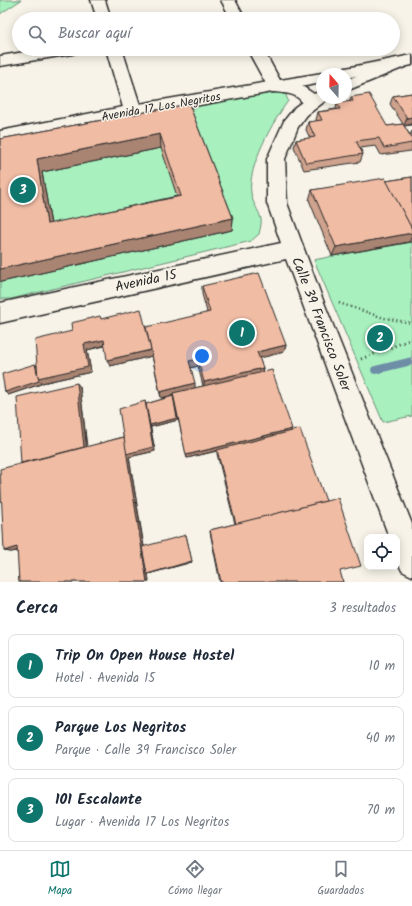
<!DOCTYPE html>
<html lang="es">
<head>
<meta charset="utf-8">
<style>
	body { margin:0; font-family:Kalam,sans-serif; background:#f2f2f3; color:#1f2937 }
	.controls { position:absolute; right:12px; bottom:12px; display:grid; overflow:hidden; border-radius:8px; box-shadow:0 2px 10px #0003 }
	.controls button { width:36px; height:36px; display:grid; place-items:center; padding:0; border:0; border-bottom:1px solid #e0e1e3; background:#fff; color:#1f2937; font:20px sans-serif }
	.compass { position:absolute; left:316px; top:68px; width:36px; height:36px; border-radius:50%; background:#fff; box-shadow:0 2px 10px #0003; rotate:340deg }
	.you { position:absolute; left:202px; top:356px; width:14px; height:14px; margin:-10px; border:3px solid #fff; border-radius:50%; background:#1a73e8; box-shadow:0 0 0 6px #1a73e833 }
	.badge { display:grid; place-items:center; width:26px; height:26px; border-radius:50%; background:#0f766e; color:#fff; font-size:13px; font-weight:700 }
	.pin { position:absolute; translate:-50% -50%; border:2px solid #fff; box-shadow:0 1px 4px #0006 }
	.list { margin:0; padding:0; list-style:none }
	h2 { display:flex; justify-content:space-between; align-items:center; height:52px; margin:0; padding:0 16px; font-size:17px }
	h2 small { font-size:13px; font-weight:400; color:#747a83 }
	.list li { display:grid; grid-template-columns:26px 1fr auto; gap:12px; align-items:center; box-sizing:border-box; height:64px; margin:0 8px 8px; padding:0 8px; border:1px solid #e0e1e3; border-radius:8px }
	.list b { display:block; font-size:15px; white-space:nowrap }
	.list p { margin:0; font-size:13px; white-space:nowrap; color:#747a83 }
	.list em { font-size:13px; font-style:normal; color:#747a83 }
	.icon { flex:none; width:22px; height:22px; fill:none; stroke:currentColor; stroke-width:2; stroke-linecap:round; stroke-linejoin:round }
	.map { position:relative; flex:none; width:412px; height:582px; overflow:hidden }
	.search { position:absolute; background:#fff; box-shadow:0 2px 10px #0003; left:12px; right:12px; top:12px; height:44px; display:flex; align-items:center; gap:10px; box-sizing:border-box; padding:0 14px; border-radius:22px; color:#747a83; font-size:15px }
	.sheet { height:268px; background:#fff }
	nav { display:flex; justify-content:space-around; align-items:center; box-sizing:border-box; height:56px; border-top:1px solid #e0e1e3; background:#fff; font-size:11px; color:#747a83 }
	nav a { display:grid; justify-items:center; gap:2px }
	nav .on { color:#0f766e }
	.map>svg:first-child { display:block }
</style>
</head>
<body>
<div class="map">
<svg width="412" height="582" viewBox="0 0 412 582">
	<rect width="100%" height="100%" fill="#f7f3e8"/>
	<filter id="ink" filterUnits="userSpaceOnUse"><feTurbulence type="fractalNoise" baseFrequency=".025" numOctaves="2"/><feDisplacementMap in="SourceGraphic" scale="8" xChannelSelector="R" yChannelSelector="G"/><feConvolveMatrix kernelMatrix="1 2 1 2 8 2 1 2 1" color-interpolation-filters="sRGB"/></filter>
	<g filter="url(#ink)">
		<g fill="#a8f1bf" stroke="#6a8e75">
			<path d="M0,0H21L0,14Z"/>
			<path d="M280,93L286,95L288,101C273,121 247,167 251,193C252,203 259,210 261,219C262,223 260,229 259,234L251,241L11,299H0V145L130,118L265,94Z"/>
			<path d="M412,240V416L383,422L314,260Z"/>
		</g>
		<g fill="none" stroke-linecap="round" stroke-linejoin="round">
			<path fill="#6e8da6" fill-rule="evenodd" d="M412,357V365L375,374L372,373L371,370L372,367L375,366Z"/>
			<defs>
				<g id="street">
					<path d="M91,0H105L111,19H97Z"/>
					<path d="M221,0H235L245,19H231Z"/>
					<path d="M43,49H80L78,52L72,54L0,66V56Z"/>
					<path d="M106,49H122L142,111L139,115L133,117L127,115L124,111Z"/>
					<path d="M247,49H263L281,82L302,86L314,94L322,90V98H329L307,115L298,127L285,159L287,203L321,295L412,524V576L402,571L397,560V537H389L286,259L0,323V303L281,243L267,203V159L284,121L295,107L302,102C294,91 282,94 270,91Z"/>
					<path d="M406,56L412,58V64L346,91V80Z"/>
				</g>
				<g id="secondary">
					<path d="M412,55V65L346,78V74H333L335,70L341,69Z"/>
					<path d="M322,73L327,74H322V83L133,117L0,143V131L133,105Z"/>
				</g>
			</defs>
			<use href="#street" stroke="#2b2b2b" stroke-width="3"/>
			<use href="#secondary" stroke="#2b2b2b" stroke-width="3"/>
			<path stroke="#2b2b2b" stroke-width="2.5" stroke-dasharray="1 3" stroke-linecap="butt" d="M339,303L384,318L412,323"/>
			<path stroke="#2b2b2b" stroke-width="3" stroke-dasharray="1 3.5" stroke-linecap="butt" d="M361,359L412,339"/>
			<use href="#street" fill="#f7f3e8" fill-rule="evenodd"/>
			<use href="#secondary" fill="#f7f3e8" fill-rule="evenodd"/>
		</g>
		<g fill="#cfa28d" stroke="#2b2b2b" fill-rule="evenodd">
			<path d="M412,93V125L404,126L410,135L412,131V148L411,151L381,155L376,146L360,148L363,154L360,162L304,170L294,147L296,140L310,138L306,130L308,122L317,121L316,120L318,112L336,109L337,103L349,102L351,97L387,126L403,124L390,104L393,96Z"/>
			<path d="M189,104L233,218L232,230L1,282L0,280V139ZM161,148L177,196L51,224L42,172Z"/>
			<path d="M412,177V242L332,256L309,200L312,190L386,181Z"/>
			<path d="M202,286L286,345L284,352L259,358L263,368L262,373L290,432L343,582H220L210,532V530L235,524L217,454V451L187,458L174,400L178,420L151,427L149,418L155,451L129,457L144,546L192,562L148,574L149,582H19L18,551L11,552L4,551L21,463L80,387L87,447L123,437L146,404L173,396L161,398L152,356L110,366L105,346L87,350L91,372L42,383L40,381L41,384L8,395L5,392L37,366L38,370L72,331L101,319L151,352L207,312L202,294ZM198,366L203,386L195,388L191,368Z"/>
		</g>
		<g fill="#a98473" stroke="#2b2b2b">
			<path d="M412,117V124L404,126L407,118Z"/>
			<path d="M160,134L161,148L42,172L53,237L47,224L37,159Z"/>
			<path d="M233,218L232,230L1,282L0,280V269Z"/>
			<path d="M412,233V236L409,242L332,256L336,247Z"/>
			<path d="M104,340L106,345L87,350L91,372L42,383L40,381L41,384L8,395L5,392L35,364L37,366L40,378L84,344Z"/>
			<path d="M286,345L284,352L256,359L257,352Z"/>
			<path d="M151,350L152,356L110,366L107,360Z"/>
			<path d="M198,359V366L190,368L189,361Z"/>
			<path d="M263,368L261,374L204,389V382Z"/>
			<path d="M77,383L80,387L87,452L21,464Z"/>
			<path d="M195,383V390L161,398L160,392Z"/>
			<path d="M145,401L155,451L129,457L148,574L186,535L192,562L148,574L149,582H147L126,454Z"/>
			<path d="M177,418L178,420L151,427L150,425Z"/>
			<path d="M292,429L290,433L187,458L186,455Z"/>
			<path d="M17,547L24,549L11,552L4,551Z"/>
		</g>
		<g fill="#f1bca4" stroke="#2b2b2b" fill-rule="evenodd">
			<path d="M412,93V117L407,118L393,96Z"/>
			<path d="M369,94L387,126L403,124L412,139V143L384,148L379,138L356,141L363,154L306,163L296,140L315,137L308,122L322,120L318,112L340,109L337,103L353,101L351,97Z"/>
			<path d="M189,104L233,218L0,269V139ZM160,134L181,196L47,224L37,159Z"/>
			<path d="M412,177V229L386,181Z"/>
			<path d="M385,178L412,229V233L336,247L312,190Z"/>
			<path d="M259,273L286,345L257,352L263,368L204,382L198,359L189,361L195,383L160,392L146,327L210,312L202,286Z"/>
			<path d="M141,309L151,350L107,360L104,340L84,344L88,367L38,378L35,340L72,331L71,323L100,316L101,319Z"/>
			<path d="M35,364L39,381L5,392L2,374Z"/>
			<path d="M272,370L292,429L186,455L173,393Z"/>
			<path d="M77,383L84,447L21,463L17,397Z"/>
			<path d="M173,396L177,418L150,425L146,404Z"/>
			<path d="M145,401L153,447L126,454L119,409Z"/>
			<path d="M300,429L326,501L236,524L217,450Z"/>
			<path d="M124,437L147,582H19L17,547L4,551L0,469Z"/>
			<path d="M338,498L361,566L340,571L343,582H221L210,530Z"/>
			<path d="M186,535L192,561L147,574L142,547Z"/>
		</g>
	</g>
	<g text-anchor="middle" dominant-baseline="central" stroke-width="3" stroke-linejoin="round" paint-order="stroke">
		<g font-size="12" fill="#2b2b2b" stroke="#f7f3e8">
			<text transform="translate(161 107) rotate(-10)">Avenida 17 Los Negritos</text>
		</g>
		<g font-size="14" fill="#2b2b2b" stroke="#f7f3e8">
			<text transform="translate(146 281) rotate(-12)">Avenida 15</text>
			<text transform="translate(321 324) rotate(69)">Calle 39 Francisco Soler</text>
		</g>
	</g>
</svg>
<div class="controls">
<button><svg class="icon" aria-label="locate" viewBox="0 0 24 24"><circle cx="12" cy="12" r="6"/><path d="M12 2v4M12 18v4M2 12h4M18 12h4"/></svg></button>
</div>
<svg class="compass" viewBox="-18 -18 36 36"><path d="M0-13l5 13h-10z" fill="#e53935"/><path d="M0 13l5-13h-10z" fill="#747a83"/></svg>
<div class="you"></div>
<div class="pin badge" style="left:242px;top:333px">1</div>
<div class="pin badge" style="left:380px;top:338px">2</div>
<div class="pin badge" style="left:23px;top:190px">3</div>
<div class="search"><svg class="icon" aria-label="search" viewBox="0 0 24 24"><circle cx="10" cy="10" r="6"/><path d="M15 15l6 6"/></svg>Buscar aquí</div>
</div>
<section class="sheet">
<h2>Cerca<small>3 resultados</small></h2>
<ul class="list">
<li><span class="badge">1</span><div><b>Trip On Open House Hostel</b><p>Hotel · Avenida 15</p></div><em>10 m</em></li>
<li><span class="badge">2</span><div><b>Parque Los Negritos</b><p>Parque · Calle 39 Francisco Soler</p></div><em>40 m</em></li>
<li><span class="badge">3</span><div><b>101 Escalante</b><p>Lugar · Avenida 17 Los Negritos</p></div><em>70 m</em></li>
</ul>
</section>
<nav>
<a class="on"><svg class="icon" aria-label="map" viewBox="0 0 24 24"><path d="M3 6l6-2 6 2 6-2v14l-6 2-6-2-6 2zM9 4v14M15 6v14"/></svg>Mapa</a>
<a><svg class="icon" aria-label="directions" viewBox="0 0 24 24"><path d="M12 3l9 9-9 9-9-9zM9 14v-3h6M13 9l2 2-2 2"/></svg>Cómo llegar</a>
<a><svg class="icon" aria-label="saved" viewBox="0 0 24 24"><path d="M7 4h10v16l-5-4-5 4z"/></svg>Guardados</a>
</nav>
</body>
</html>
